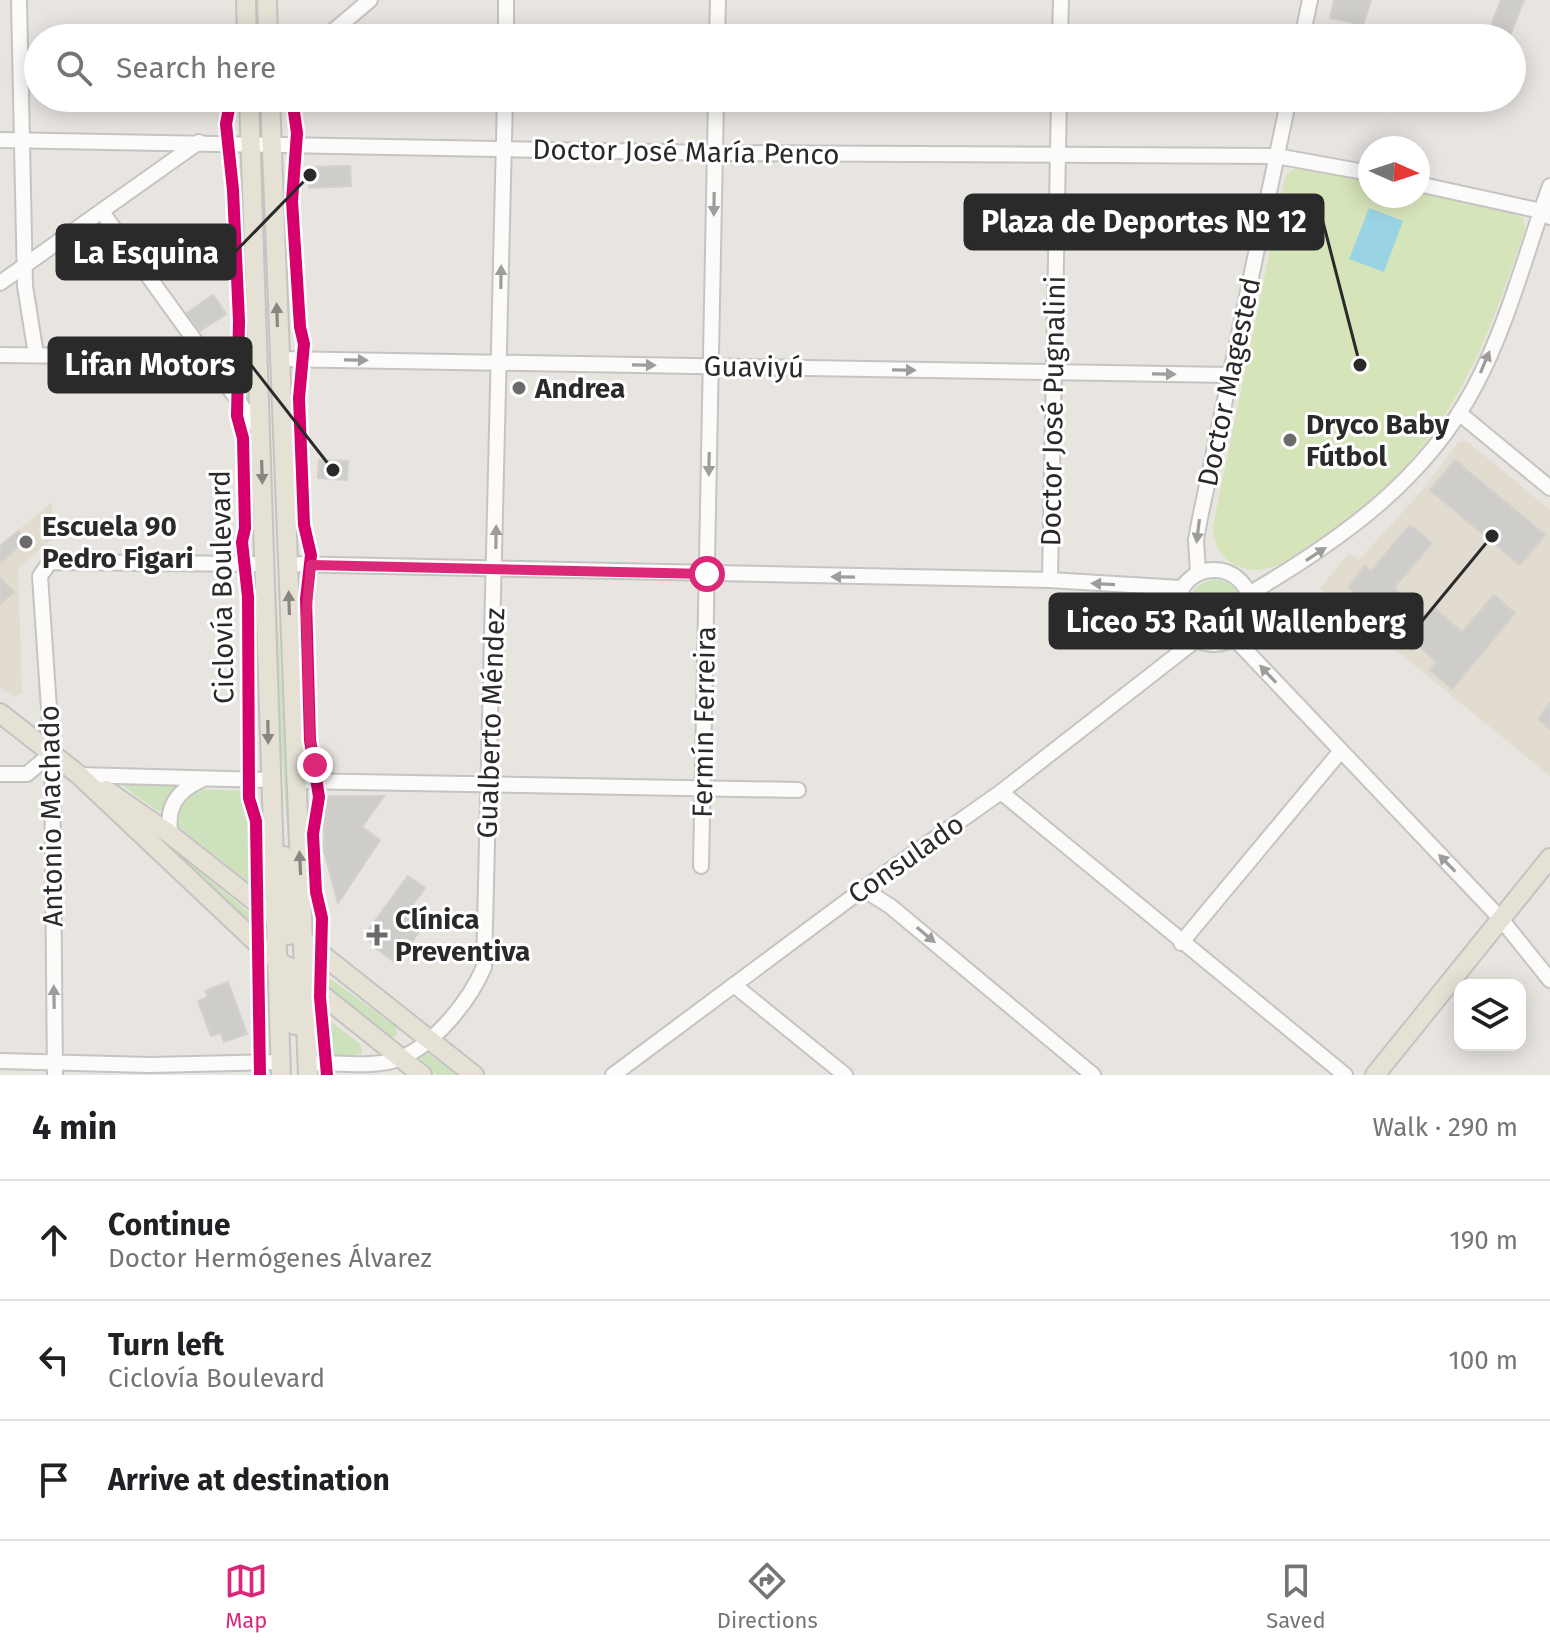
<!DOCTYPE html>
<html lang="en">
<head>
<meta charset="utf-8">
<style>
	body { margin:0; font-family:"Fira Sans",sans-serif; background:#f6f6f6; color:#202124 }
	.controls { position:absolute; right:24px; bottom:24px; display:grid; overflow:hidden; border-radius:16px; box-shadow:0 4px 20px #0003 }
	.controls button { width:72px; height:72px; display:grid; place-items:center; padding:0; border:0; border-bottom:2px solid #e0e0e0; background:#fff; color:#202124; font:40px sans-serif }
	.compass { position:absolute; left:1358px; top:136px; width:72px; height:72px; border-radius:50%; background:#fff; box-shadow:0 4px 20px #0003; rotate:93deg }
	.stop { position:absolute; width:24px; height:24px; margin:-18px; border:6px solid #db2777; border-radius:50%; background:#fff }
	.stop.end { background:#db2777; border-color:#fff; box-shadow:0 2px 8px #0008 }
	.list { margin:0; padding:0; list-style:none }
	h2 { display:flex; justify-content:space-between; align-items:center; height:104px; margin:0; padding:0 32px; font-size:34px }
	h2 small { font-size:26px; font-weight:400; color:#757577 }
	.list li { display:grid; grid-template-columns:52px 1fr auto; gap:24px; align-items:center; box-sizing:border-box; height:120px; padding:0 32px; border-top:2px solid #e0e0e0 }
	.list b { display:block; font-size:30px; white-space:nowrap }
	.list p { margin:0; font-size:26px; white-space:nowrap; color:#757577 }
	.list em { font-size:26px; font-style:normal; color:#757577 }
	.icon { flex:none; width:44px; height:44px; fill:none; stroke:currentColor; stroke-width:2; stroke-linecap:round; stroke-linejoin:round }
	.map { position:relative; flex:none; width:1550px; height:1075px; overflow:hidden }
	.search { position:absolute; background:#fff; box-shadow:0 4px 20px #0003; left:24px; right:24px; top:24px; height:88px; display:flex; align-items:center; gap:20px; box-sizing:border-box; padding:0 28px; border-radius:44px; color:#757577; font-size:30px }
	.sheet { height:464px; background:#fff }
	nav { display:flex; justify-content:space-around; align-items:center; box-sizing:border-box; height:112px; border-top:2px solid #e0e0e0; background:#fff; font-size:22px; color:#757577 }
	nav a { display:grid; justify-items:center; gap:4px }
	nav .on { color:#db2777 }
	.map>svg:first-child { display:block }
</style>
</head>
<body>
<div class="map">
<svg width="1550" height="1075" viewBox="0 0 1550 1075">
	<rect width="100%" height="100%" fill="#e8e5e1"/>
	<g fill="#e2dcd0">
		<path d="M1467,441L1550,510V776L1320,588L1349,553L1359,560L1425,487L1458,442Z"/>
		<path d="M52,502L53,538L18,568L22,692L13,697L0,687V546Z"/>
	</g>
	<g fill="#cce1bc">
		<path d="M261,153L276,580L293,912L278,701Z"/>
		<path d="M236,365H245L249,372L250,403L230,379V370Z"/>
		<circle cx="1215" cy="607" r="27"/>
		<path d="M123,781L177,784L160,813L123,786Z"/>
		<path d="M198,789L244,791L259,805L263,878L260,886L252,885L178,826L181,798Z"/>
		<path d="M144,825L259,921V928L245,919Z"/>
		<path d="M327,980H332L396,1027L397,1035L390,1039L323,985Z"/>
		<path d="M320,1019L329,1020L360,1044L362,1053C337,1062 306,1048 320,1019Z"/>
		<path d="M427,1053L457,1075H437L421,1063L420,1055Z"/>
	</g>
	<path fill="#d6e4ba" d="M1299,166L1370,181V196H1418V192L1509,212L1523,218L1525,229C1480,363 1445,453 1324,537C1303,552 1274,574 1247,569C1225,564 1213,548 1213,526L1284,182L1288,173Z"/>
	<path fill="#9ad4e4" d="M1369,208L1403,221L1384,272L1349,259Z"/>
	<g fill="#cfcdca" stroke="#d3d1cd" stroke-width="2">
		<path d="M1334,0H1371L1363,25L1330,18Z"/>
		<path d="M1501,0H1524L1509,38H1486Z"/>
		<path d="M350,166L351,186L309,188L308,167Z"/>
		<path d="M213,295L226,314L200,331L187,313Z"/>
		<path d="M319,460L348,461L347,480L318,478Z"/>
		<path d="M1455,460L1545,535L1520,565L1430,490Z"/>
		<path d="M1410,525L1432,543L1394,588L1426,615L1433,607L1462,632L1494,595L1515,613L1452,689L1430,670L1437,662L1376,609L1368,618L1346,600L1353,591L1348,587L1365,566L1371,571Z"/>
		<path d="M18,531L27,540L0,563V546Z"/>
		<path d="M0,578L14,592L0,604Z"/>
		<path d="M1550,703V729L1538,719Z"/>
		<path d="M324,796H384L362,827L380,840L338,903L324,851Z"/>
		<path d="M408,876L425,888L405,915L422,928L396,963L373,946L366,933Z"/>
		<path d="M228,982L247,1034L224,1042L221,1033L211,1036L198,1001L208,997L205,991Z"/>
	</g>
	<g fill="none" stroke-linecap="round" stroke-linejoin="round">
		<defs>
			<g id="minor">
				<path d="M19,0L25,286L36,355"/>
				<path d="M325,38L370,0"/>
				<path d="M506,38V0"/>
				<path d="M717,38L718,0"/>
				<path d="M1060,38L1061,0"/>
				<path d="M1302,38L1310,0"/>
				<path d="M0,140L715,153L1276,156L1370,173"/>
				<path d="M1418,184L1541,211L1550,217"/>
				<path d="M102,212L260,431"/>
				<path d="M0,283L199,142"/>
				<path d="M0,355L258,358"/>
				<path d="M278,359L1230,375"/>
				<path d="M1459,413L1550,488"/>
				<path d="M287,564L1050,580L1181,588"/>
				<circle cx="1214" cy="607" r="37"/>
				<path d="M1198,572L1196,540L1200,518L1289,98"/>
				<path d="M1050,580L1059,98"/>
				<path d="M1249,594C1339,541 1425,481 1475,386C1508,324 1526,252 1550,186"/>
				<path d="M1234,638L1501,919L1550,980"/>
				<path d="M0,774H27L52,753"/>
				<path d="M79,775L269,780"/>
				<path d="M296,781L798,790"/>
				<path d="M1001,792L1345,1075"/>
				<path d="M171,835C165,809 176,791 201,780"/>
				<path d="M701,866L716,98"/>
				<path d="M863,889L890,906L1093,1075"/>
				<path d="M1181,943L1340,752"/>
				<path d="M734,985L845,1075"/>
				<path d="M0,1061L150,1065L280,1062"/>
				<path d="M308,1063C336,1062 375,1069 401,1058C436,1043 470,1000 484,967L505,98"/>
				<path d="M55,1075L52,753L40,576L50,562L265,564"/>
				<path d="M613,1075L863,889L1001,792L1196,640"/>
			</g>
			<g id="major">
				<path d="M246,0L247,38"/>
				<path d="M267,0L268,38"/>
				<path d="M249,98L281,1075"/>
				<path d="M270,98L308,1075"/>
				<path d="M0,713L79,775L257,943L422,1075"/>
				<path d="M106,790L171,835L474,1075"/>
				<path d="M284,856L289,935"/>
				<path d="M289,967L295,1025"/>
				<path d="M1375,1075L1550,858"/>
			</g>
		</defs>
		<use href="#minor" stroke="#c4c4c3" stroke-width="18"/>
		<use href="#major" stroke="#c4c3c2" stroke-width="22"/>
		<use href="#minor" stroke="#fcfbfa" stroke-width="14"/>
		<use href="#major" stroke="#e5e1d5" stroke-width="18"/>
		<defs>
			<g id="cycleway">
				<path d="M231,98L226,124L233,190L239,321L237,416L243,438L245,528L242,542L248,597L249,798L256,821L260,1075"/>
				<path d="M292,98L297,133L292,201L300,327L304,344L299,398L304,525L311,555L306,599L310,740L319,797L313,834L316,892L322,918L320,997L327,1075"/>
			</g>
		</defs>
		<use href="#cycleway" stroke="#fff" stroke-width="17"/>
		<use href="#cycleway" stroke="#d6006c" stroke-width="12"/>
	</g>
	<defs><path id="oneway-solid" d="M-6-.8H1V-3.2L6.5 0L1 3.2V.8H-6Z" transform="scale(2)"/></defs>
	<g fill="#9e9d9c">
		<use href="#oneway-solid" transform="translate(714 204) rotate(91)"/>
		<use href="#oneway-solid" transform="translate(501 277) rotate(-89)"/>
		<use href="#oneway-solid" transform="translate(356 360) rotate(1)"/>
		<use href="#oneway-solid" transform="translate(1485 362) rotate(-67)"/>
		<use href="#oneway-solid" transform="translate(644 365) rotate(1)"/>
		<use href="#oneway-solid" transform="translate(904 370) rotate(1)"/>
		<use href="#oneway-solid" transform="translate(1164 374) rotate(1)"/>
		<use href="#oneway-solid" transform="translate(709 464) rotate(91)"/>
		<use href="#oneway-solid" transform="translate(1198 531) rotate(97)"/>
		<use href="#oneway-solid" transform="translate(496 537) rotate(-89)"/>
		<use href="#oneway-solid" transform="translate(1316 554) rotate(-33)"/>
		<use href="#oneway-solid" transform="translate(843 577) rotate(-179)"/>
		<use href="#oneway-solid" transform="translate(1103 584) rotate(-177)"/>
		<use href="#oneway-solid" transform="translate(1268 674) rotate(-133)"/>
		<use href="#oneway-solid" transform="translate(1447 863) rotate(-134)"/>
		<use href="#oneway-solid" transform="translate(926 935) rotate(40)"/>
		<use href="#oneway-solid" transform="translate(54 997) rotate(-91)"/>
	</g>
	<g fill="#888680">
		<use href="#oneway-solid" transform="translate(277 315) rotate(-92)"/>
		<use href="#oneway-solid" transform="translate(262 472) rotate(88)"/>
		<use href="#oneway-solid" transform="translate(289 603) rotate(-92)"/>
		<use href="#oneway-solid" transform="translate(268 732) rotate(89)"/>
		<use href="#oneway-solid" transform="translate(300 863) rotate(-93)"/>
	</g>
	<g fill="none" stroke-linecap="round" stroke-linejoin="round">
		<path stroke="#db2777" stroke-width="10" d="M315,765L310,740L306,616L311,565L707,574"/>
	</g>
	<g fill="#6c6b6a" stroke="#fff" stroke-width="3">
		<circle cx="519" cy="388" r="8"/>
		<circle cx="1290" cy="440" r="8"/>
		<circle cx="26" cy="542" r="8"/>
		<path d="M373 923h8v8h8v8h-8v8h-8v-8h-8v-8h8z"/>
	</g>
	<g text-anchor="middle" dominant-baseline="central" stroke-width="6" stroke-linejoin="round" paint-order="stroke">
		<g font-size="28" fill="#2a2a2a" stroke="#fff">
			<text transform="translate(686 152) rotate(1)">Doctor José María Penco</text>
			<text transform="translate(754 367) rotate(1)">Guaviyú</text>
			<text transform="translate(1229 382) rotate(-78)">Doctor Magested</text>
			<text transform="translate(1053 411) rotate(-89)">Doctor José Pugnalini</text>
			<text transform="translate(222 587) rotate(-91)">Ciclovía Boulevard</text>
			<text transform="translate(704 722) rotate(-89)">Fermín Ferreira</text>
			<text transform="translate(491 723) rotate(-88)">Gualberto Méndez</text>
			<text transform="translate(51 816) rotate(-91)">Antonio Machado</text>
			<text transform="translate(906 859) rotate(-35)">Consulado</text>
		</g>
		<g font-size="28" font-weight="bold" fill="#2a2a2a" stroke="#fff" text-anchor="start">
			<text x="535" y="388">Andrea</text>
			<text x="1306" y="424">Dryco Baby<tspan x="1306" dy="32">Fútbol</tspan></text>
			<text x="42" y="526">Escuela 90<tspan x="42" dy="32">Pedro Figari</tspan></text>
			<text x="395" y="919">Clínica<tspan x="395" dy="32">Preventiva</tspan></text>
		</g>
	</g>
	<path fill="none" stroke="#2a2a2a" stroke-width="3" d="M1360 365L1323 222M310 175L235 252M333 470L251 365M1492 536L1422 621"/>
	<g fill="#2a2a2a" stroke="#fff" stroke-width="3">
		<circle cx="1360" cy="365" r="8"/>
		<circle cx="310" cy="175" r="8"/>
		<circle cx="333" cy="470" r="8"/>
		<circle cx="1492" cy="536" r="8"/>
	</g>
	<g fill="#2a2a2a" stroke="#2a2a2a" stroke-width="3">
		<rect x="965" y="195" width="358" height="54" rx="8"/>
		<rect x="57" y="225" width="178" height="54" rx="8"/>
		<rect x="49" y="338" width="202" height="54" rx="8"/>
		<rect x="1050" y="594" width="372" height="54" rx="8"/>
	</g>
	<g font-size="30" text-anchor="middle" font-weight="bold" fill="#fff">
		<text x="1144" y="232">Plaza de Deportes Nº 12</text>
		<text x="146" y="263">La Esquina</text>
		<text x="150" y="375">Lifan Motors</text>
		<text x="1236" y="632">Liceo 53 Raúl Wallenberg</text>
	</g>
</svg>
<div class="controls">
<button><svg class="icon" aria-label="layers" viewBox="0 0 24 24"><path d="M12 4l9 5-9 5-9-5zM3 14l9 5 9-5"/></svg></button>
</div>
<svg class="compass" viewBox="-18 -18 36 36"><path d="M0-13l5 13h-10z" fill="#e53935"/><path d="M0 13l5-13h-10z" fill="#757577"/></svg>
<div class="stop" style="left:707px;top:574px"></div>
<div class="stop end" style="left:315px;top:765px"></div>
<div class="search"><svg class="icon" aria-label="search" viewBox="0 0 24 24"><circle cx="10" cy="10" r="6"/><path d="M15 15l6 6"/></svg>Search here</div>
</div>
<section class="sheet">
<h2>4 min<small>Walk · 290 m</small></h2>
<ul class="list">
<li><svg class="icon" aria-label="ahead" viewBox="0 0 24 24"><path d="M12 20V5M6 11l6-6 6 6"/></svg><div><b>Continue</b><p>Doctor Hermógenes Álvarez</p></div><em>190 m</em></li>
<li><svg class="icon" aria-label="left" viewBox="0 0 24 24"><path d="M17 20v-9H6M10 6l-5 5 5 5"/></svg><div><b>Turn left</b><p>Ciclovía Boulevard</p></div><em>100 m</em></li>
<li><svg class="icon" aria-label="arrive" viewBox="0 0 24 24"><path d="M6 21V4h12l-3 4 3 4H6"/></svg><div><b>Arrive at destination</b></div></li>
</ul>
</section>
<nav>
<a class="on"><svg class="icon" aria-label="map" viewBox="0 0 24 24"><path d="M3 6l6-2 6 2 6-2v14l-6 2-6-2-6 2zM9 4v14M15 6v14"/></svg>Map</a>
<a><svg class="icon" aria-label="directions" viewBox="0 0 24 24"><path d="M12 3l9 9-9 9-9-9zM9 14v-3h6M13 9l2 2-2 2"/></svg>Directions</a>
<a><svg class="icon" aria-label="saved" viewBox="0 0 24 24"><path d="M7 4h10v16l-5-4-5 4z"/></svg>Saved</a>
</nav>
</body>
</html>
